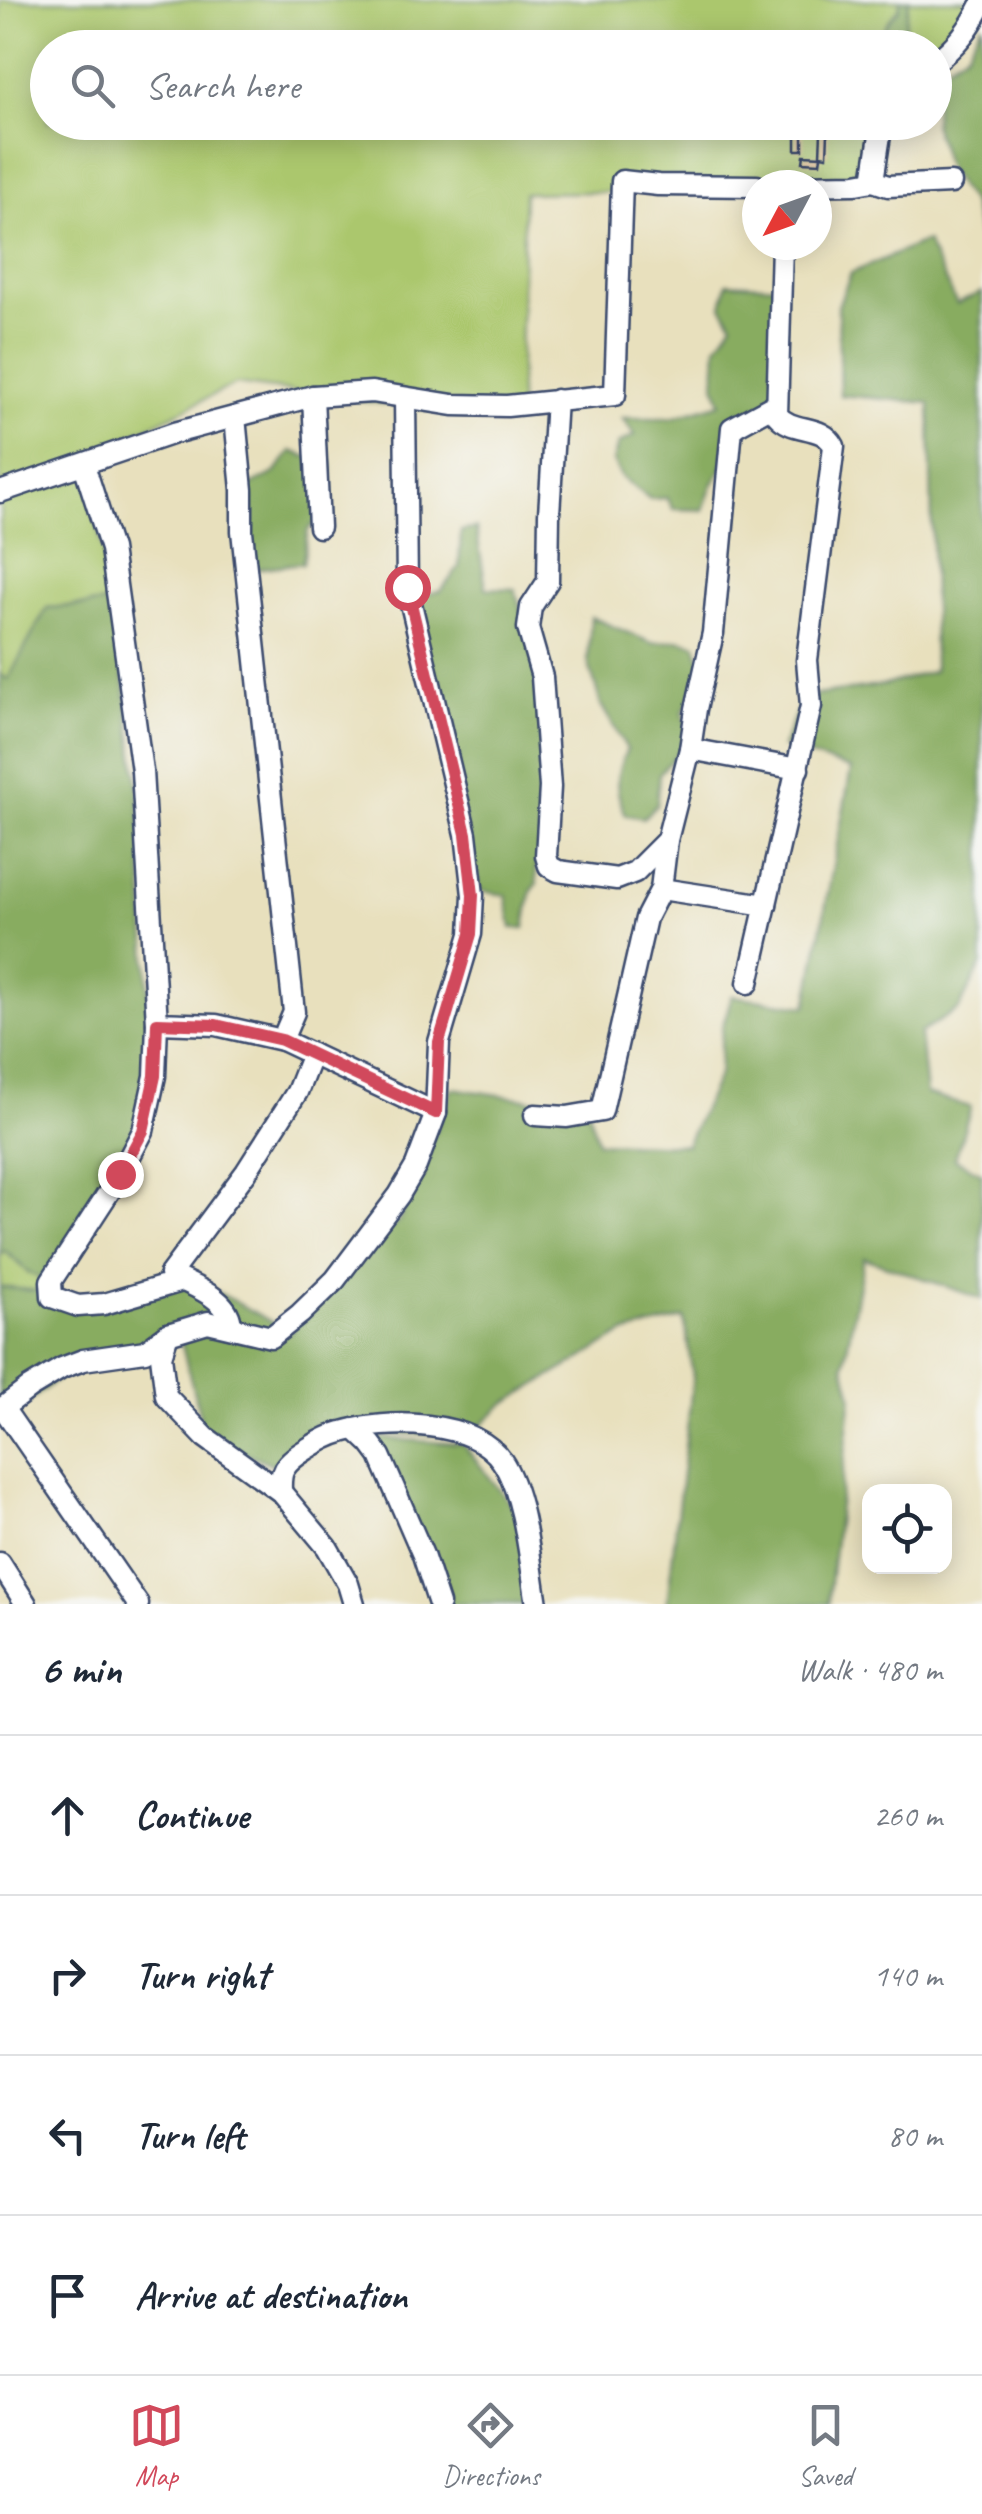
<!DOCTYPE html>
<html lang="en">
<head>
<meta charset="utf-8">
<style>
	body { margin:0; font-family:Caveat,sans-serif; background:#f2f2f3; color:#1f2937 }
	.controls { position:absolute; right:30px; bottom:30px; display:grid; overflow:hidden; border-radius:20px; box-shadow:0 5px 25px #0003 }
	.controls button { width:90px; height:90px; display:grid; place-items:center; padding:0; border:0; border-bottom:2px solid #e0e1e3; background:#fff; color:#1f2937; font:50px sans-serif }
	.compass { position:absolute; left:742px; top:170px; width:90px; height:90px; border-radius:50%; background:#fff; box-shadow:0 5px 25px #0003; rotate:229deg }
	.stop { position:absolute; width:30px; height:30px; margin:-22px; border:8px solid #d1495b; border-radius:50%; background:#fff }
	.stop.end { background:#d1495b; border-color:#fff; box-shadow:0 2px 10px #0008 }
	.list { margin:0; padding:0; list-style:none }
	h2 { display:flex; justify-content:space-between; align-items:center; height:130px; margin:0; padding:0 40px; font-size:42px }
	h2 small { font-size:32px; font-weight:400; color:#747a83 }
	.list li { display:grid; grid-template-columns:65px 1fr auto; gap:30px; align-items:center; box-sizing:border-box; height:160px; padding:0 40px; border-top:2px solid #e0e1e3 }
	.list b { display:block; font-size:38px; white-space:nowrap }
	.list em { font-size:32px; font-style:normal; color:#747a83 }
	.icon { flex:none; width:55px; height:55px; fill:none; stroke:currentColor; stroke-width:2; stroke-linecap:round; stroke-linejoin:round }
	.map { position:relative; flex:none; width:982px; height:1604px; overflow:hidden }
	.search { position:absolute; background:#fff; box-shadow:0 5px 25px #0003; left:30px; right:30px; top:30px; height:110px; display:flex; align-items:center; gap:25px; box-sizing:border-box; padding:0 35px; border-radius:55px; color:#747a83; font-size:38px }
	.sheet { height:770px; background:#fff }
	nav { display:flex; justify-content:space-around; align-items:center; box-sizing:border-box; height:140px; border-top:2px solid #e0e1e3; background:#fff; font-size:28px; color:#747a83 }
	nav a { display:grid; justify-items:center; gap:5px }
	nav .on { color:#d1495b }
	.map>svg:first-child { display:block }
</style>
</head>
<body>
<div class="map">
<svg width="982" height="1604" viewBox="0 0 982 1604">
	<rect width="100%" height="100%" fill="#f6f6f2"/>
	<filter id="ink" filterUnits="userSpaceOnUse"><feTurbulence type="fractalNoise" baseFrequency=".01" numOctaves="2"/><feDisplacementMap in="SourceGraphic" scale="20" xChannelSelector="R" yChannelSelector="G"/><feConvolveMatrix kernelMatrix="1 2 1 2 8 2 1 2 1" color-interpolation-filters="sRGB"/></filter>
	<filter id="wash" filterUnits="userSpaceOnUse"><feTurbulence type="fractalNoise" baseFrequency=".0048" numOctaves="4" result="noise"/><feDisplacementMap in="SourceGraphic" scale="40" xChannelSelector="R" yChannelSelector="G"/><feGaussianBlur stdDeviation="2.25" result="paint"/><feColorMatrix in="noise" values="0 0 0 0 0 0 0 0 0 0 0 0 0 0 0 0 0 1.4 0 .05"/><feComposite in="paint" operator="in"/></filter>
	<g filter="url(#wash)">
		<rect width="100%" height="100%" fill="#e8e0bd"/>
		<g fill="#abc76d" stroke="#637b66" stroke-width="2.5">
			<path d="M0,0H981L935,63L934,48H48V122L883,123L871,177L761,182L615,179L611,192L524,193L519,415L422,409L236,384L103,449L89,482L114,603L47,608L8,680L0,675Z"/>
			<path d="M5,1251L29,1273L45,1280L38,1291L0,1300V1255Z"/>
		</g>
		<g fill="#88ac60" stroke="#526e5f" stroke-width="2.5">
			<path d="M900,0H909L905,26L909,47H880C879,31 888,19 899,9Z"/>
			<path d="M982,23V249L971,203L948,171L933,123L934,122L935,72L966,53Z"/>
			<path d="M926,241L957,304L982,292V964L959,1009L920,1033L926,1094L971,1107L955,1159L982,1173V1299L864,1258L844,1365L852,1396L829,1592V1604H667L693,1377L684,1318L623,1334L504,1404L470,1435L338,1433L284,1469L205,1437L180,1338L83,1360L0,1423V1287L57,1293L104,1304L190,1277L290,1332L400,1219L452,1088L587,1108L598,1142L686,1145L719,1074L722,1028L732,996L807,1006L851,769L782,747L803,697L885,685L934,671L930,403L840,395L838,306L851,273Z"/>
			<path d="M727,283L782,286L776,404L732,428L723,468L712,485L703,510L673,509L667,498L650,499L621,477L613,461L618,444L635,435L622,418H671L721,403L715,384L717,346L733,323L722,306Z"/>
			<path d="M291,451L332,465L331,506L308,530L303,563L246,570L242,490L276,472Z"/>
			<path d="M476,528L486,588L515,589L542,677L546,856L536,868L537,884L531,892L525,928H512L506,895L480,891L410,597L441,591L459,567L461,531Z"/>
			<path d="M114,603L139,790L149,1001L146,1102L117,1166L45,1280L29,1273L5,1251L0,1255V675L8,679L47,608Z"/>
			<path d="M591,617L652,643L678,640L696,644L704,674L683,712L691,738L659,774L657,805L643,818L626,815C613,788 615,775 627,749L601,705L588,661Z"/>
			<path d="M364,1437L463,1444L523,1519L530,1604H445Z"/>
		</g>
		<g id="blocks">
			<g fill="#e1b88d">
				<path d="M821,132L828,133L827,156L820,155Z"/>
				<rect x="796" y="133" width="7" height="17"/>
				<path d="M804,155L821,156L820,163L803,162Z"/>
			</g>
		</g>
	</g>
	<g filter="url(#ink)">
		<use href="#blocks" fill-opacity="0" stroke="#3a4a6c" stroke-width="2.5"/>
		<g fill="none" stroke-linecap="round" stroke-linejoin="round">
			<defs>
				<g id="minor">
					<path d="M934,63C957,45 969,30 982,4"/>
					<path d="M873,181L888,186L951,183"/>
					<path d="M795,185L856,184L873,181L882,122"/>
					<path d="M313,396L319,527"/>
					<path d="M556,400L549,514L548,581L531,607L528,628L542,677L550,787L546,856L549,866L558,871L617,879L635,872L667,840"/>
					<path d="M235,417L242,490V531L294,1012L282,1040L436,1113"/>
					<path d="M84,465L111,549L142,771L157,1023L216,1025L282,1040"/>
					<path d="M0,492L174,433L313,396L372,392L453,405L507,406L615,395L622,181L658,185L757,186"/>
					<path d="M690,749L798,769"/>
					<path d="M661,889L766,905"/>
					<path d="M748,983L811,706L807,660L834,446C822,423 793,434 777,415L782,245"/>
					<path d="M157,1023L155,1076L143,1131L120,1175L51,1281L52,1297L78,1306L104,1304L182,1281"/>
					<path d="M535,1115L567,1117L602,1111L646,918L661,889L667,840L690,749L696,709L713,633L732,428L776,404"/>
					<path d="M231,1327C231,1298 193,1287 170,1274L246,1172L297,1092L312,1054"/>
					<path d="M168,1334L161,1356L166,1396L205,1437L281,1492L327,1547L348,1584L354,1604"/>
					<path d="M3,1408L138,1604"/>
					<path d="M0,1410L29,1388L62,1368L83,1360L145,1351L168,1334L208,1322L271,1337L300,1314L335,1280L399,1195L416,1166L436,1113L439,1042L471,934L473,895L466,834L407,587L405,398"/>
					<path d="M355,1429L371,1444L380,1456L423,1555L439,1604"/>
					<path d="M281,1492C281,1484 280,1476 284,1469C289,1460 299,1454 307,1449C318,1442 330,1435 342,1432C387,1419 473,1419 502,1461C525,1495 530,1563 537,1604"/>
					<path d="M0,1563L26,1604"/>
				</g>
			</defs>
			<use href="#minor" stroke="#3a4a6c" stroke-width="25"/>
			<use href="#minor" stroke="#fff" stroke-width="20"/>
		</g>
	</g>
	<g fill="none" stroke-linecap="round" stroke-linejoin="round" filter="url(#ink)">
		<path stroke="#d1495b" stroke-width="12" d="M120,1174L143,1131L155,1076L157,1023L216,1025L282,1040L436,1113L439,1042L471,934L473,895L466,834L407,587"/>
	</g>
</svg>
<div class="controls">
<button><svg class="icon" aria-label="locate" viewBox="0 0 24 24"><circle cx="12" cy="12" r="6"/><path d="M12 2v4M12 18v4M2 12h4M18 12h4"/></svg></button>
</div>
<svg class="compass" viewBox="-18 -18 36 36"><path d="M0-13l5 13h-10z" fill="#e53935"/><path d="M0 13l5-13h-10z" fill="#747a83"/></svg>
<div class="stop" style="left:407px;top:587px"></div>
<div class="stop end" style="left:120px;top:1174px"></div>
<div class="search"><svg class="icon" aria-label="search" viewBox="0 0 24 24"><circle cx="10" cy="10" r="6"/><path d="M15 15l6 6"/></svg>Search here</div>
</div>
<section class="sheet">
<h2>6 min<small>Walk · 480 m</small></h2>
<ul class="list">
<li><svg class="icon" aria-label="ahead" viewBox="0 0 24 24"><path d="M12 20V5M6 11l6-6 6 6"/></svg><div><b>Continue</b></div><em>260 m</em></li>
<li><svg class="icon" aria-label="right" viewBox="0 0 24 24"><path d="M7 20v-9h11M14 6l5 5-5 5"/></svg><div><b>Turn right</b></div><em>140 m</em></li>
<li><svg class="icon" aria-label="left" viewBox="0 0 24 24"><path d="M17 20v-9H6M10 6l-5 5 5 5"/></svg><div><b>Turn left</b></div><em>80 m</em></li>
<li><svg class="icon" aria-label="arrive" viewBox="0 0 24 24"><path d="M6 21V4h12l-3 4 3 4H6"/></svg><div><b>Arrive at destination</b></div></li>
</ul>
</section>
<nav>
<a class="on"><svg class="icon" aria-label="map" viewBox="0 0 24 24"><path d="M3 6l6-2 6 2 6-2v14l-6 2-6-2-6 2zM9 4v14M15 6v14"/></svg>Map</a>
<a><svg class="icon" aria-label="directions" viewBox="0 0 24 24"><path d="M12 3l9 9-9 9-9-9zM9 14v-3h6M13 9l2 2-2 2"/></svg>Directions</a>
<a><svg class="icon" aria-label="saved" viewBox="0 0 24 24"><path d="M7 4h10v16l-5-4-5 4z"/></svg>Saved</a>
</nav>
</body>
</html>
